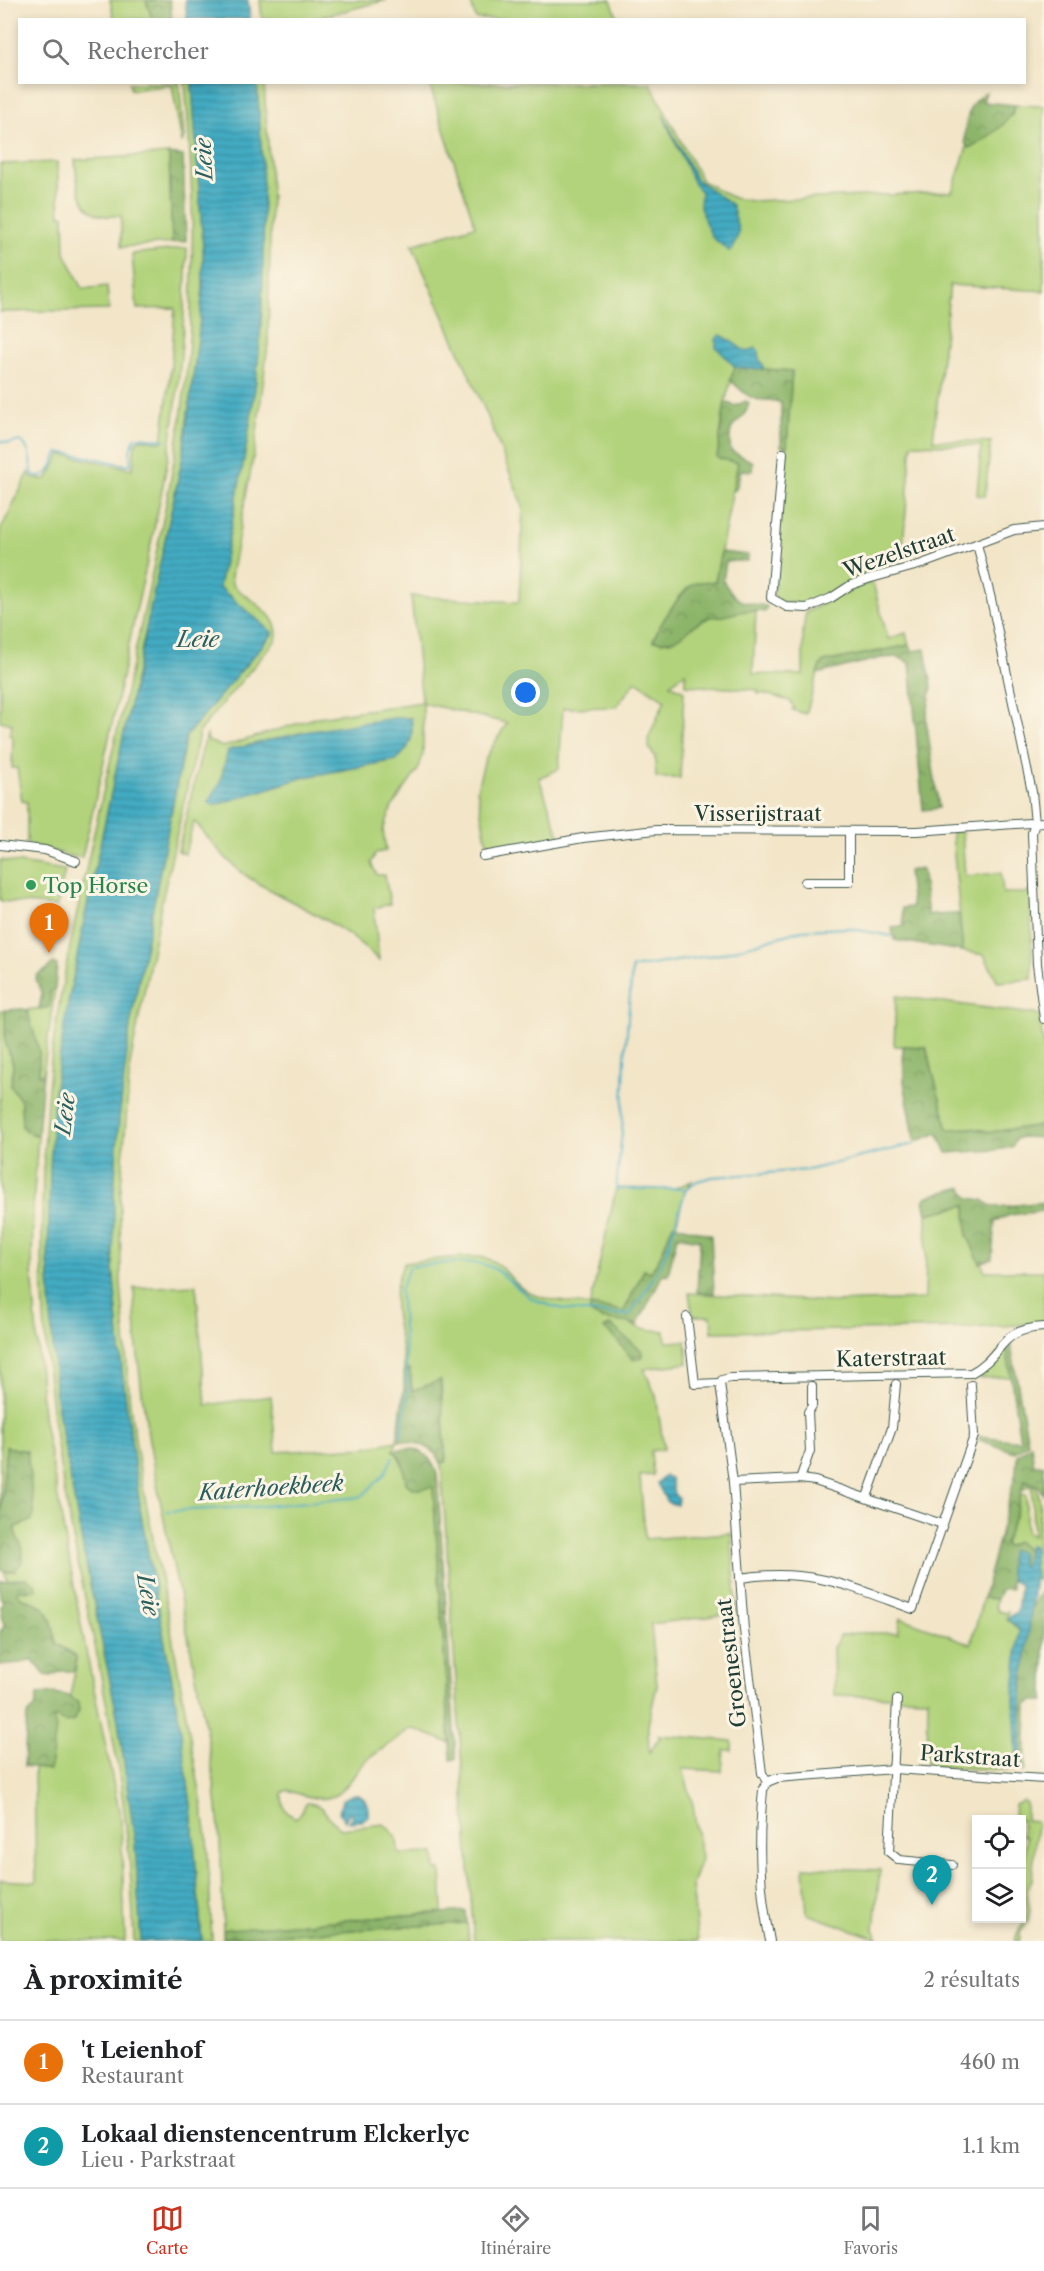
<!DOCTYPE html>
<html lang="fr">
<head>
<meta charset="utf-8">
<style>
	body { margin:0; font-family:"Libre Caslon Text",serif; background:#f2f2f2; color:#202124 }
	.controls { position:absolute; right:18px; bottom:18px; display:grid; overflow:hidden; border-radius:0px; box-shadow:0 3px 9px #0003 }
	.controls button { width:54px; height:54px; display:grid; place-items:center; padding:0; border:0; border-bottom:2px solid #e0e0e0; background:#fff; color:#202124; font:30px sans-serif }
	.you { position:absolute; left:526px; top:693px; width:21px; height:21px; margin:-15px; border:4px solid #fff; border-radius:50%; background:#1a73e8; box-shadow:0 0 0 9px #1a73e833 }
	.badge { display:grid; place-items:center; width:39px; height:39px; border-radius:50%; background:#c8321e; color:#fff; font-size:20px; font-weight:700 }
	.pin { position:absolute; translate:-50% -50px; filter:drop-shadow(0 2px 3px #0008) }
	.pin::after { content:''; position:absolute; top:32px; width:21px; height:18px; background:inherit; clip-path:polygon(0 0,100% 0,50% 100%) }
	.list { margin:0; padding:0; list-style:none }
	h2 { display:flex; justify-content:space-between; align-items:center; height:78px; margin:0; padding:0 24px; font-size:26px }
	h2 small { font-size:20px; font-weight:400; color:#757577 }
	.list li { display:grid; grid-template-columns:39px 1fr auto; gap:18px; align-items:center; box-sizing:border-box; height:84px; padding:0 24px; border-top:2px solid #e0e0e0 }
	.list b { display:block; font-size:22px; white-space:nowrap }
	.list p { margin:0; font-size:20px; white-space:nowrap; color:#757577 }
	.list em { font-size:20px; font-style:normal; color:#757577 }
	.icon { flex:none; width:33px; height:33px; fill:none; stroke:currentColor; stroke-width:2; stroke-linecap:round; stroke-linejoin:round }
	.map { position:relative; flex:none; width:1044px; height:1941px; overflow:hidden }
	.search { position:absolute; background:#fff; box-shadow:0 3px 9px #0003; left:18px; right:18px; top:18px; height:66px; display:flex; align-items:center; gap:15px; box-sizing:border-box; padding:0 21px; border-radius:0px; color:#757577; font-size:22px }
	.sheet { height:246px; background:#fff }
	nav { display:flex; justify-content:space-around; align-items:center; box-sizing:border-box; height:84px; border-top:2px solid #e0e0e0; background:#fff; font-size:16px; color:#757577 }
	nav a { display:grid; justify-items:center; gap:3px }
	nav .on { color:#c8321e }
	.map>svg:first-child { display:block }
</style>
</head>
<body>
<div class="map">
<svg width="1044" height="1941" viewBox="0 0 1044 1941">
	<defs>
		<pattern id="forest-crowns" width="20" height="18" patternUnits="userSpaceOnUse" patternTransform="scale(1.5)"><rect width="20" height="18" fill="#8db56b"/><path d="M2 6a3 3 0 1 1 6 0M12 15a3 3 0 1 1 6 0" fill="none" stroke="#739459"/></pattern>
		<pattern id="water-rules" width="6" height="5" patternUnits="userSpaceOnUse" patternTransform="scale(1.5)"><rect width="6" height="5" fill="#43abc2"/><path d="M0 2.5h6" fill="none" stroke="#378c9e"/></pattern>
	</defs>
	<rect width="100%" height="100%" fill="#fcf5e5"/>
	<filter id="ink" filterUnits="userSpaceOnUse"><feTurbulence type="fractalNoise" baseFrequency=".0167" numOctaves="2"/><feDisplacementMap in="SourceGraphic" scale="12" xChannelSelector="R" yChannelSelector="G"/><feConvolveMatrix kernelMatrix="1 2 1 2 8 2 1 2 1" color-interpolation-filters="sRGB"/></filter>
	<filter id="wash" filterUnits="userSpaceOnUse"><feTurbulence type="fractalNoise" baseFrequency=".008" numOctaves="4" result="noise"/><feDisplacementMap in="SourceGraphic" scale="24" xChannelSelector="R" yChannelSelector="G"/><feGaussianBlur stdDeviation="1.35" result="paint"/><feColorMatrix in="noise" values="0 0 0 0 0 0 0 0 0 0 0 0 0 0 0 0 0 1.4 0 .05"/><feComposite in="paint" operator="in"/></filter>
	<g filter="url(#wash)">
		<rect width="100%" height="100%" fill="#f2e5c8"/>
		<g fill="#b2d37b" stroke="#688858" stroke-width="1.5" fill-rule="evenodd">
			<path d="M110,0H146L152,19H114Z"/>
			<path d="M260,0H387L316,18V20L262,19Z"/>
			<path d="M470,0H611L618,19H476Z"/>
			<path d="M192,82L203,249V288L198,339L182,460L86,911L66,1014L48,1258L56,1399L84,1554L118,1720L135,1842L141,1941H134C132,1881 127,1821 117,1762C97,1641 65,1522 51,1400C40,1306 40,1211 46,1117C51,1026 72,936 91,847C120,715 153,583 176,450C197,328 196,205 185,83Z"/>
			<path d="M129,83H179L184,137L182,143L172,85L131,90Z"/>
			<path d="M257,83H264L271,190L268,344L255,448L231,576L232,584L236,588C251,601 283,617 276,640L200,730L162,901L130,1064L120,1201L121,1283L130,1406L142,1483L168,1614L200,1793L207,1837L212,1941H202L191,1805L179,1718L141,1515L122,1371L113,1268L114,1191L119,1119L130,1026L186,736L273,633L219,587C235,505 254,422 260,339C266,253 262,168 257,83Z"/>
			<path d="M429,83H650L702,181L733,198L752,201L952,192L967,147L970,148L1012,115L1015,105L1044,106V291L950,285L933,440L991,442L985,496L977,495L981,446L912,444L901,567L806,605L783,602L775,598L774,591L792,371L735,367L725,402L717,458L738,463L715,582C707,581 699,582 692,586C680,591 658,628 653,640L663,642L712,616H722L734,611H756L753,674L803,675V630L806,612C828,603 849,584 873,583L888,639L906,633L909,645L824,662L820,666L806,714L792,710L794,708L790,701L762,693L758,694V690L685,685V673L670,684L684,691L680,778H656L655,757L649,748L648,739L665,700L636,681L616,707L563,708L559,769L539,778L561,840L497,850L486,840L477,789L485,759L507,723L423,703V755L418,770L392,807L383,830L386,851L376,853L371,863L377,875H385L390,904L374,908L379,961C345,924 298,907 256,882C231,868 213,843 194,821L185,854L178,851L203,746L207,735L208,741L223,747L318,717L422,702L411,596L519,602L523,507L488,417L412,245L475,226ZM411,718C414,737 411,748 396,760L305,777L208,803L220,783L229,750Z"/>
			<path d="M169,154L172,243L121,247V216C114,216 103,217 97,214C77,205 77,179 75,160Z"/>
			<path d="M57,162L60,215H64L65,253L83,289L107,286L109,310L0,312V164Z"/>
			<path d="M187,248C185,312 181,376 171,439C161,504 145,569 131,635C115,709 100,783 82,857H75L27,844V802L22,801L17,768H12L13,737L9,735L12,724L0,721V531L29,472L32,478L45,479L49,476L61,454L132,469C137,459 131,451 137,441L141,439L162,442L171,365L175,308L137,309L132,254Z"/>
			<path d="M952,832H962L965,876L1001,873L1003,893H1024L1031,891L1032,979L998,982L984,955L963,951Z"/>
			<path d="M0,860L65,870L57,906L0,901Z"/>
			<path d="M55,989L43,1074L39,1076V1051L27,1010L49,1007L51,990Z"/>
			<path d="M896,996L1040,1015L1044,1052V1125L991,1132L972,1128L947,1129L926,1047L894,1046Z"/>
			<path d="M5,1010V1041L13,1064L11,1086L21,1101L22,1126L31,1134L38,1135L33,1208L32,1270L43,1416L84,1641L121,1820L125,1941L0,1940V1880L36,1882L34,1768L50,1770L53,1718H58L78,1703L70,1696L76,1666V1656L56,1643C53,1626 52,1608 33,1602C25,1599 21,1599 16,1592L20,1590L29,1591L14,1580H8L4,1572L15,1571V1527L31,1521L34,1513L27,1451L6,1447L0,1528V1011Z"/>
			<path d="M692,1181L685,1191L676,1225L673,1224L661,1255L651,1272L644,1270L624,1312L590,1306L601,1319L624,1321L642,1329L665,1331L666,1342L686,1341L688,1363L644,1369L656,1396L664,1449L651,1451L653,1475L640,1476L645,1539L731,1533L737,1613L651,1624L657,1685L648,1725L649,1753L660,1737L658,1735L732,1741V1750H724L722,1771L683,1769L693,1805L701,1859L692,1885L698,1941H474L441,1463L446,1462L441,1381L412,1391L410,1370H404C402,1327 384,1307 404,1263C425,1261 470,1253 488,1259C505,1265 511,1283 526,1291C544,1301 570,1302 590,1306L616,1188L673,1189Z"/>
			<path d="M966,1205L967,1235L985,1271H1044V1323L973,1328L712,1332L711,1316H693L689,1293L833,1302L925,1299L927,1214Z"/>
			<path d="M196,1285L206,1405L271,1396L276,1452L366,1447L397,1441L394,1450C403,1462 405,1475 412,1488L419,1489L433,1486L450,1743L414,1729L408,1730C396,1742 380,1749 367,1760C358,1768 354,1777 346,1786C330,1806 309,1798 287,1790L282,1793C282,1805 284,1813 296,1818L307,1803C325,1803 328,1821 341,1829L384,1824L396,1836L399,1854L435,1853L436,1870H441L443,1912L223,1930C222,1901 222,1872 220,1844C217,1788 207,1732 196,1677C172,1548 136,1420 134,1288Z"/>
			<path d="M1006,1344L1011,1377L980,1378L985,1369Z"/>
			<path d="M1024,1482L1036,1487C1044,1507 1037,1524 1037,1544C1037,1554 1044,1562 1044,1573L1037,1580L1034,1571V1550L1028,1547L1027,1550L1021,1544L1014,1543L1006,1547L1003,1543L1014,1519L1021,1494L1026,1495V1532L1033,1536L1032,1488L1029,1486L1022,1490Z"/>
			<path d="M983,1598L997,1599L995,1605L998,1611L1006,1613L1008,1611L1007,1620L1019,1629L1014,1698L1017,1771L927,1766L928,1698L834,1695L833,1648L840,1636L856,1633H898L901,1618L971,1644Z"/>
			<path d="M1023,1801L1026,1803V1820L1036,1821L1037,1824L1032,1879L1027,1890L1030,1911L1028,1922L1020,1933V1941H1015C1016,1930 1026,1924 1027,1913L1022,1874L1026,1837L1022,1835V1820L1016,1819L1014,1814L1015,1805Z"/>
			<path d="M804,1867L880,1870L874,1929L878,1939L807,1914Z"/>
			<path d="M467,1923L469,1941H223V1938Z"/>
		</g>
		<g fill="url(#forest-crowns)" stroke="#567950" stroke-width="1.5">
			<path d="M146,0H170L172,19H152Z"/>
			<path d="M986,92L983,102L1015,105C1009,125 990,135 973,147H967C962,140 967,114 972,105C975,99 981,96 986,92Z"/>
			<path d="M169,154L183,156L186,241L172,243Z"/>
			<path d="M735,367L792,371L787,447L781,446V403C772,399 764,401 755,399C746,397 737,386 730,380Z"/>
			<path d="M746,401L749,403C743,428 725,416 731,451L753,462L752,471L741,470L736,489L732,492L738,463L717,458L725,402L735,406Z"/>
			<path d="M721,552L748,555V561H726L723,581C737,603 741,603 767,606L765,612C746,609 740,612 723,616C716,617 711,616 704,619C682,631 683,644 653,641C658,627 682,588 696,583C702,581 709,582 715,582Z"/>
			<path d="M909,645L913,651L925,649L932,686L926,720L939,808L923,810L910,663L898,657L881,658L817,674L820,666L824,662Z"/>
			<path d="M922,869L928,915L959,914L963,951L894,940L892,928L904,926L902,908L912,907L908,871Z"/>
			<path d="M53,963L57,965L55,989L51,990L49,1007L39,1009L42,994L36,979L37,975L46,970Z"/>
			<path d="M22,1009L27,1010L39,1051V1075L43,1074L38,1135L26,1132L22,1126L21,1101L11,1086L13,1064L5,1041V1010Z"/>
			<path d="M903,1046L926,1047L948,1129L972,1128L991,1132L1044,1125V1138L1022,1137L1016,1139L1012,1147L996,1150L947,1153L938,1133L915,1142L904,1082Z"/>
			<path d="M962,1187L969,1198L983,1200L989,1205L998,1207L1044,1202V1211L1010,1215L995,1221L992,1259L980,1263L967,1235L966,1205L927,1214L924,1200L928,1196Z"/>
			<path d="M673,1224L711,1235L714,1293L697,1292L700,1240L677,1236L668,1275L663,1274L637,1325C621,1320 604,1323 590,1313V1306L624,1311L644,1270L651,1272L661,1255Z"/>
			<path d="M611,1325L642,1351V1358L634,1360C623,1350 617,1337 604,1329Z"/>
			<path d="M1010,1340L1028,1443L1015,1452L979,1440L980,1436L1020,1441L1006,1344Z"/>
			<path d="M410,1369L412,1391L440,1380L446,1462L441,1463C435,1446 414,1441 397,1441L404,1389V1370Z"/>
			<path d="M1031,1445L1034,1465H1044V1495L1038,1486L1025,1480L1014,1519L1004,1543L1006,1547L1017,1542L1027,1550L1025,1566H1021L1022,1556L1010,1552L1011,1589L1006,1588L1001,1590L997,1599L983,1598L1016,1472L1017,1455Z"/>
			<path d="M6,1447L27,1451L34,1513L31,1521L15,1527C14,1535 18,1537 21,1545C28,1561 17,1575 0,1570V1528Z"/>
			<path d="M409,1448C425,1450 433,1460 437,1475L456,1759L451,1760L433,1487L419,1489L412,1488L406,1483L402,1461L394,1450Z"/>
			<path d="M26,1578L35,1583L36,1590H20L17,1592C21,1599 25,1599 33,1602C52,1608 53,1626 56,1643L76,1656V1666L74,1671H61L51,1676L45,1675L32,1659L21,1663L0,1665V1632L4,1627L1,1607L3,1602L0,1596V1581Z"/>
			<path d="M1044,1586V1701H1033L1027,1705L1025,1771H1020L1022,1692L1030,1617L1032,1606Z"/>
			<path d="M46,1693C60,1693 68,1694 78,1703L79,1711L73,1721L66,1723L58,1718H53L56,1728L50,1770L24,1766L27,1716L35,1707L37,1695Z"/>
			<path d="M466,1911L467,1923L223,1938V1930L228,1929Z"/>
		</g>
		<g fill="url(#water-rules)" stroke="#31747b" stroke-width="1.5">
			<path d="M185,0H248L250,19H187Z"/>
			<path d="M192,83H257C264,168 266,253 260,339C254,422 235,505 219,587L273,633L186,736L130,1026L119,1119L114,1191L113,1268L122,1371L141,1515L179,1718L191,1805L202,1941H141L135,1842L118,1720L84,1554L56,1399L48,1258L50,1169L54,1094L66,1014L86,911L182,460L198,339L203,288V249Z"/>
			<path d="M663,115L696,179L732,205L739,233L732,249L729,251L712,237L705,222L700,207L701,192L694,184Z"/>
			<path d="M720,335C731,339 737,347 747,352L756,348L759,352V359L763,365V369L735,367L716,347V339Z"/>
			<path d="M394,718H411C414,737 411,748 396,760L305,777L216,805L208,803L220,783L228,750L304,732Z"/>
			<path d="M665,1476L671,1478L674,1494L678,1498L677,1505L667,1502L657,1483Z"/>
			<path d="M1029,1545L1033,1546L1034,1550L1035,1576L1022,1692L1021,1763L1018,1764L1014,1698L1019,1630L1007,1618L1017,1612L1020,1588L1019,1583L1012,1581L1009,1573L1010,1552L1012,1550L1020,1552L1021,1566L1024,1567Z"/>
			<path d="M353,1794C365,1795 369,1804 368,1816L363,1821L349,1822L352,1814L349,1813L345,1821L339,1813L342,1800Z"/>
		</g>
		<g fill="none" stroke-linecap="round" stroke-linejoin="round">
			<g stroke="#43abc2" stroke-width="2">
				<path d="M0,441L8,443L21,441C32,450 29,463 33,475L41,477L50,471L58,453C65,451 116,463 127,465L131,464L130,451L135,438L141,437L165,440"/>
				<path d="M684,1189H616L622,1132L625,1057L632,968L721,954L802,930L847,928L891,936"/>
				<path d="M401,1436L408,1388L400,1290L409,1267C433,1265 469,1258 491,1267C504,1272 520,1293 535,1300C564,1313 599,1313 630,1315L654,1277L666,1253L686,1189L697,1181L712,1177L808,1170L914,1144"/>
				<path d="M167,1511L254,1507L361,1497L384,1475L393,1457"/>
			</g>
		</g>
	</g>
	<g filter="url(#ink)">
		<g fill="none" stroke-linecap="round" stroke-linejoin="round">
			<defs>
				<g id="minor">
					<path d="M783,453L771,598L787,607L807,608L831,598L851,585L868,579L922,564L1014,530L1044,527"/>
					<path d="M977,544L991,599L1032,792L1035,823L1032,833L1037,964L1044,1019"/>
					<path d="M0,845L45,850L76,861"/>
					<path d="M483,856L583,838L656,830L917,831L1044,822"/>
					<path d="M805,882H849V831"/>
					<path d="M687,1317L695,1384L720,1383"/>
					<path d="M800,1479L810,1451L808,1412L812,1406V1386"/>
					<path d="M733,1482L800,1479L815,1481L942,1524"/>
					<path d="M867,1497L892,1428L896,1384"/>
					<path d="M740,1578C810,1567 848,1586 913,1609L974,1436L971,1385"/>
					<path d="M897,1700L889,1852L899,1860L952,1865"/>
					<path d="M767,1782L762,1773L744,1630L733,1482L720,1383L722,1380L730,1378L971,1373C1005,1355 997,1329 1044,1327"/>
					<path d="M767,1782L777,1778L894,1769L1044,1779"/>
					<path d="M767,1782L763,1790C758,1843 759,1889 770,1941"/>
				</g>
			</defs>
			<use href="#minor" stroke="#3f564a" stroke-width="10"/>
			<use href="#minor" stroke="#fff" stroke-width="8"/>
		</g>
	</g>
	<circle fill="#2e9e5b" stroke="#fcf5e5" stroke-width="2" cx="31" cy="885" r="6"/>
	<g text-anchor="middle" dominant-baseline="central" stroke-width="6" stroke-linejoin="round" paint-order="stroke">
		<g font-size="21" fill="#1f3d34" stroke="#fcf5e5">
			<text transform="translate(899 552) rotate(-19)">Wezelstraat</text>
			<text x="758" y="813">Visserijstraat</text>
			<text transform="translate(891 1358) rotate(-1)">Katerstraat</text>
			<text transform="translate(731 1663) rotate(-97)">Groenestraat</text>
			<text transform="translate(970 1756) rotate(4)">Parkstraat</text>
		</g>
		<g font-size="21" fill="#27864d" stroke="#fcf5e5" text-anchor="start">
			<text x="43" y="885">Top Horse</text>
		</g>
		<g font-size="22" font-style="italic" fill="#2a5e5f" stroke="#fcf5e5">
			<text transform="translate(204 159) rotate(-93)">Leie</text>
			<text x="198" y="639">Leie</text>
			<text transform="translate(65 1114) rotate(-83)">Leie</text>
			<text transform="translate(271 1488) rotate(-4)">Katerhoekbeek</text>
			<text transform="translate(148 1595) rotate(80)">Leie</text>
		</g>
	</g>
</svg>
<div class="controls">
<button><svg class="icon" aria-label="locate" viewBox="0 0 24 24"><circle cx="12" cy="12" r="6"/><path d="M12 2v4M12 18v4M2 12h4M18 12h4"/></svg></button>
<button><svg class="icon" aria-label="layers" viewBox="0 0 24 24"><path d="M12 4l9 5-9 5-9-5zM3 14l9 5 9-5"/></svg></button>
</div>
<div class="you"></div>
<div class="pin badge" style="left:49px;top:953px;background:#e8710a">1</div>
<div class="pin badge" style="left:932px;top:1905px;background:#0f9aa8">2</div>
<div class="search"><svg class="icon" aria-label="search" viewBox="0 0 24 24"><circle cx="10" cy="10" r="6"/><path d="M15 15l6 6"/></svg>Rechercher</div>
</div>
<section class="sheet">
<h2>À proximité<small>2 résultats</small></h2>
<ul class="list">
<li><span class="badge" style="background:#e8710a">1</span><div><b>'t Leienhof</b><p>Restaurant</p></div><em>460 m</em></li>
<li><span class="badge" style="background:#0f9aa8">2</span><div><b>Lokaal dienstencentrum Elckerlyc</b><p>Lieu · Parkstraat</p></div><em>1.1 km</em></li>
</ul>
</section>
<nav>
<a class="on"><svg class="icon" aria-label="map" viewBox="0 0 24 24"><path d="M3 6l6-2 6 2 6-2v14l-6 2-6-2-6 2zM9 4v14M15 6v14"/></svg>Carte</a>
<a><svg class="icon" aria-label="directions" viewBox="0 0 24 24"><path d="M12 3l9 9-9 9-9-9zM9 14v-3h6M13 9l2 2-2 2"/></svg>Itinéraire</a>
<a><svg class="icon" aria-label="saved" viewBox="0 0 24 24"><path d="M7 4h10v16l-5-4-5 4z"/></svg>Favoris</a>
</nav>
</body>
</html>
